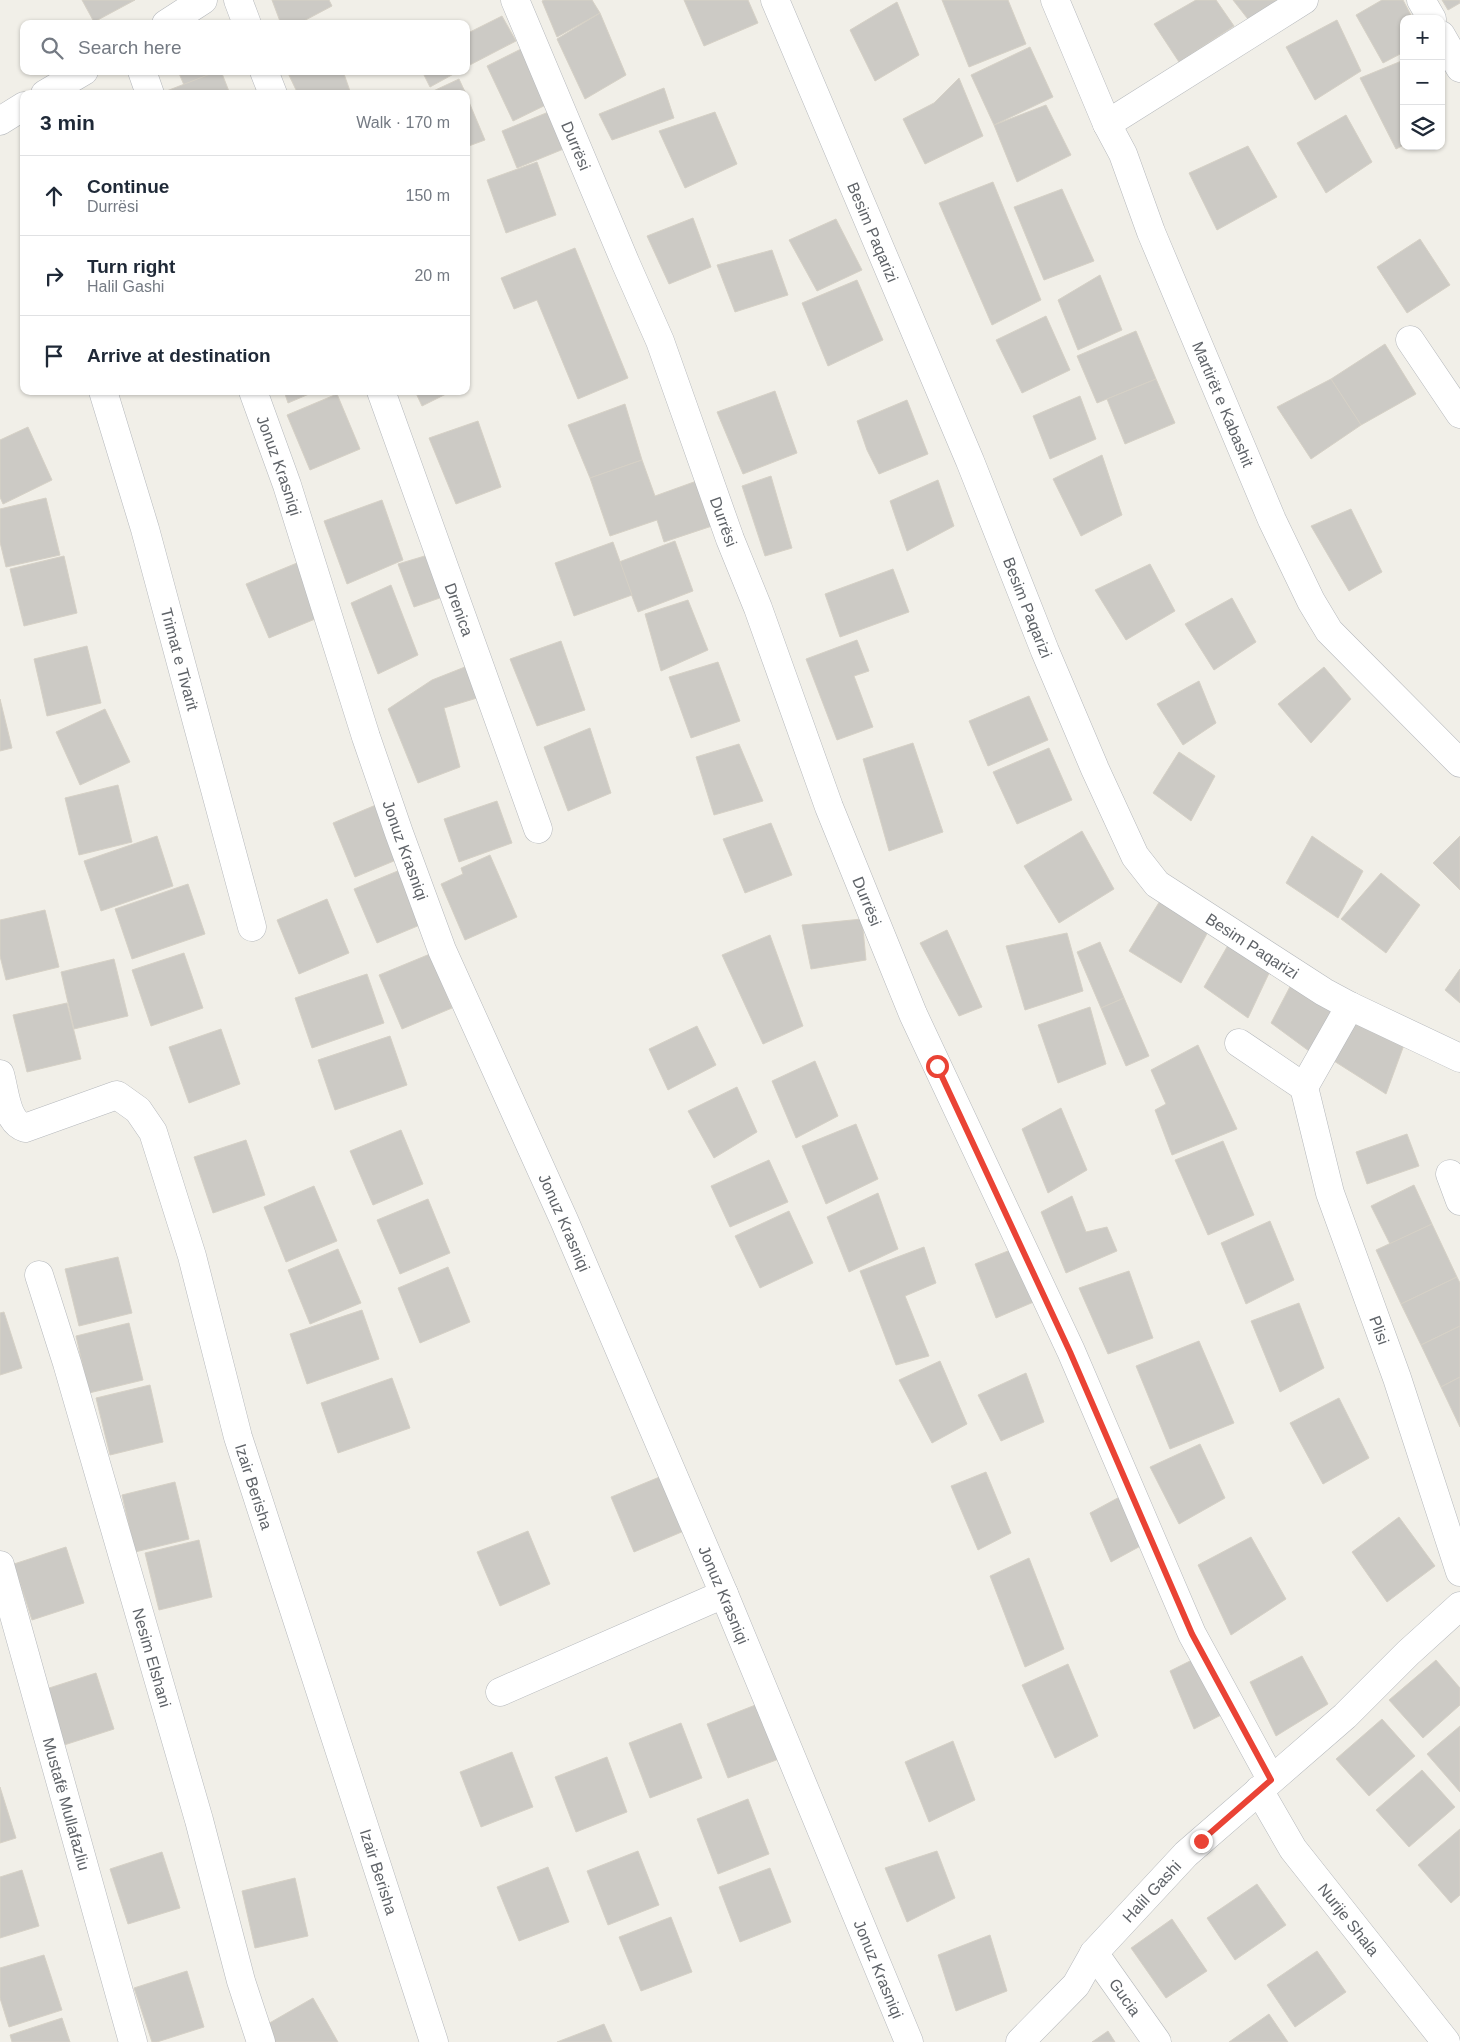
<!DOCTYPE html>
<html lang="en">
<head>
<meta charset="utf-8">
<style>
	body { margin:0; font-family:Helvetica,sans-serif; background:#f2f2f3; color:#1f2937 }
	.controls { position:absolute; right:15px; top:15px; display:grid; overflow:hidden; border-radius:10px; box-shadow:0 1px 4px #0004 }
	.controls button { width:45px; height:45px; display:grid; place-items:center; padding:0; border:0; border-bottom:1px solid #e0e1e3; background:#fff; color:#1f2937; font:25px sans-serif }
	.stop { position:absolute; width:15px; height:15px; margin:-11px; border:4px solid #ea4335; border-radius:50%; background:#fff }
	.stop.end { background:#ea4335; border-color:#fff; box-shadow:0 1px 5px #0008 }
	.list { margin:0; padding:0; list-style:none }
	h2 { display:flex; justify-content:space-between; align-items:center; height:65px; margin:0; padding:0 20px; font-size:21px }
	h2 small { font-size:16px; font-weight:400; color:#747a83 }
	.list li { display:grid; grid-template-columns:32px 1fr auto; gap:15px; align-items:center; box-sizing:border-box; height:80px; padding:0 20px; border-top:1px solid #e0e1e3 }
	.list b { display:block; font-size:19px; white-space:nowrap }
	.list p { margin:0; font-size:16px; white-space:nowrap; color:#747a83 }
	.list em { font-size:16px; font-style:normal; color:#747a83 }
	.icon { flex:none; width:28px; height:28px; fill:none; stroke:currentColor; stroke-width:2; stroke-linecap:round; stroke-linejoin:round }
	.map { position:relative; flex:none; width:1460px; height:2042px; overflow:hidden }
	.search { position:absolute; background:#fff; box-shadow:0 1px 4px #0004; left:20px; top:20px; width:450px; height:55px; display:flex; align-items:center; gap:12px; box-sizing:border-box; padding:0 18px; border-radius:10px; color:#747a83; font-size:19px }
	.panel { position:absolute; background:#fff; box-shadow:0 1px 4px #0004; left:20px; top:90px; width:450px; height:305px; border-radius:10px }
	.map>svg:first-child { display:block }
</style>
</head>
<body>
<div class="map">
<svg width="1460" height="2042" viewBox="0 0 1460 2042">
	<rect width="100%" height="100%" fill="#f1efe8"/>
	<g fill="#cccac5" stroke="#d6d1c6">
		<path d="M82,0H135L94,22Z"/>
		<path d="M272,0H329L332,6L298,24H281Z"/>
		<path d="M544,0H592L600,13L557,37L542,1Z"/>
		<path d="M684,0H748L758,23L704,46Z"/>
		<path d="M942,0H1008L1026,44L969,67Z"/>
		<path d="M1196,0H1216L1234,26L1179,62L1154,24Z"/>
		<path d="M1233,0H1284L1251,23Z"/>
		<path d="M1382,0H1403L1413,19H1404V52L1383,63L1356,15Z"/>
		<path d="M1442,0H1460V3L1448,10Z"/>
		<path d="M897,2L919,55L875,81L850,30Z"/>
		<path d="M600,13L626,75L585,99L557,39Z"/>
		<path d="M502,16L516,41L466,67V34Z"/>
		<path d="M1337,20L1361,71L1315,100L1286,47Z"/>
		<path d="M529,45L556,100L513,121L487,66Z"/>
		<path d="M1030,47L1053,97L994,125L971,75Z"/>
		<path d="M1404,60V145L1396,149L1360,78Z"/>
		<path d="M178,71H218L184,85Z"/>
		<path d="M218,71H221L230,94H165L164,92Z"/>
		<path d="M287,71H343L351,94H298Z"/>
		<path d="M422,71H459L430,87Z"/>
		<path d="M959,78L983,136L925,164L903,119L934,103Z"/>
		<path d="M459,79L466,94H429V93Z"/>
		<path d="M664,88L674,118L612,140L599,114Z"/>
		<path d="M466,95L485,140L466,147Z"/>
		<path d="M1046,105L1071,155L1017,182L994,125Z"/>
		<path d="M551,111L566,148L517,168L502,131Z"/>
		<path d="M715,112L737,164L685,188L659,131Z"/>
		<path d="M1346,115L1372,162L1326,193L1297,143Z"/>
		<path d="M1248,146L1277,197L1217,230L1189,173Z"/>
		<path d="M537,162L556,215L506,233L487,180Z"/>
		<path d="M993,182L1041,300L992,325L939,203Z"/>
		<path d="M1062,189L1094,261L1044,280L1014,207Z"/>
		<path d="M693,218L711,267L669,284L647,236Z"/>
		<path d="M836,219L862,270L817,291L789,240Z"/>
		<path d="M1420,239L1450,285L1407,313L1377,267Z"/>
		<path d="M575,248L628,378L578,399L537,300L514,309L501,278Z"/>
		<path d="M772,250L788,295L735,312L717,265Z"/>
		<path d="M1100,275L1122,330L1078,350L1058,300Z"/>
		<path d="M857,280L883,340L828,366L802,303Z"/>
		<path d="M1046,316L1070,370L1022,393L996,340Z"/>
		<path d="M1136,331L1156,379L1097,403L1077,356Z"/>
		<path d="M1385,344L1416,394L1361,425L1331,379Z"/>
		<path d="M1156,379L1175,423L1125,444L1107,399Z"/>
		<path d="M1331,379L1361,425L1311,459L1277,407Z"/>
		<path d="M284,391H316L288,403Z"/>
		<path d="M415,391H452L422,406Z"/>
		<path d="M775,391L797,453L743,474L717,412Z"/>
		<path d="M337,394L360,449L310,470L287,415Z"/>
		<path d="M1080,396L1096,439L1050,459L1033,416Z"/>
		<path d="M907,400L928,454L879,474L867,450L857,421Z"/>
		<path d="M625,404L642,460L590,478L568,425Z"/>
		<path d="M478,421L501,487L456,504L429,438Z"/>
		<path d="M28,427L52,480L3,504L0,497V440Z"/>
		<path d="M1102,455L1122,515L1081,536L1053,479Z"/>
		<path d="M642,460L655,496L705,478L721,523L664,542L657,520L610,536L590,478Z"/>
		<path d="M771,476L792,548L765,556L742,486Z"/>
		<path d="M938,480L954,526L907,551L890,501Z"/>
		<path d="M46,498L60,555L6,567L0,542V509Z"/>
		<path d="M382,500L403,560L347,584L324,521Z"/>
		<path d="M1351,509L1382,572L1349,591L1311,526Z"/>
		<path d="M675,541L693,591L638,612L619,562Z"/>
		<path d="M613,542L632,595L574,616L555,563Z"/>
		<path d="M438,552L454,593L414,607L398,564Z"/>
		<path d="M64,556L77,613L24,626L10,569Z"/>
		<path d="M297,563L320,617L269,638L246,584Z"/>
		<path d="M1150,564L1175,611L1126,640L1095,590Z"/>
		<path d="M893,569L909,612L840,637L825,594Z"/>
		<path d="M391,585L418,655L378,674L351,603Z"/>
		<path d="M1232,598L1256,642L1214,670L1185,624Z"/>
		<path d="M688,600L708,650L661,671L645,614Z"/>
		<path d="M857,640L869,671L854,676L873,727L837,740L806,659Z"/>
		<path d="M561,641L585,710L537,726L510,659Z"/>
		<path d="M87,646L101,703L47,716L34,659Z"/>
		<path d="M718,662L740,721L691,738L669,677Z"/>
		<path d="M475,663L487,695L444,708L460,767L418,783L388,709L432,680Z"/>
		<path d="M1324,667L1351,699L1311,743L1278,704Z"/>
		<path d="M1199,681L1216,723L1183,745L1157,704Z"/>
		<path d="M1029,696L1048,740L988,766L969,721Z"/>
		<path d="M0,699L12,748L0,751Z"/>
		<path d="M105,709L130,762L80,785L56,732Z"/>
		<path d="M590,728L611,793L568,811L544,747Z"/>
		<path d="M913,743L943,832L889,851L863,759Z"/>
		<path d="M739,744L763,801L714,815L696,757Z"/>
		<path d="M1049,748L1072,800L1017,824L993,772Z"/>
		<path d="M1179,752L1215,776L1191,821L1153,793Z"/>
		<path d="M118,785L132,842L79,855L65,798Z"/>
		<path d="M497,801L512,843L459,862L444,819Z"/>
		<path d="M383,802L406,856L355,877L333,823Z"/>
		<path d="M771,823L792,875L745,893L723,839Z"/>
		<path d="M1082,831L1114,889L1059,923L1024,866Z"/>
		<path d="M157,836L173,886L101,911L84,861Z"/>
		<path d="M1312,836L1363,871L1338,918L1286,883Z"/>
		<path d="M1460,836V890L1433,863Z"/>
		<path d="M490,855L517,917L465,940L441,884L463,874L461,868Z"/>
		<path d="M405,868L427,922L377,943L354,889Z"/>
		<path d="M1381,873L1420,905L1386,953L1341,919Z"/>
		<path d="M188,884L205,934L132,959L115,909Z"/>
		<path d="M1163,896L1212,924L1181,983L1129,951Z"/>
		<path d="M327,899L349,953L299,974L277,920Z"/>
		<path d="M45,910L59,967L6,980L0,956V920Z"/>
		<path d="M862,919L866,960L811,969L802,925Z"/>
		<path d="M947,930L982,1007L959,1016L920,943Z"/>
		<path d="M1067,933L1083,991L1025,1010L1006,946Z"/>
		<path d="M770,935L803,1026L763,1044L722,955Z"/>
		<path d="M1231,940L1271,969L1248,1018L1204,987Z"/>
		<path d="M1100,942L1124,998L1101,1008L1077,952Z"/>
		<path d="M184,953L203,1008L151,1026L132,970Z"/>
		<path d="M430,954L452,1008L402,1029L379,975Z"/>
		<path d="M114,959L128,1016L74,1029L61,972Z"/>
		<path d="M1460,969V1003L1445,990Z"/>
		<path d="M367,974L384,1023L312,1048L295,998Z"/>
		<path d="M1294,979L1339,1002L1309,1051L1271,1023Z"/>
		<path d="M1124,998L1149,1056L1126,1066L1101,1008Z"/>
		<path d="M67,1003L81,1059L27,1072L13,1015Z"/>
		<path d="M1090,1007L1106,1064L1058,1083L1038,1025Z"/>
		<path d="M1360,1013L1408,1034L1386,1094L1334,1061Z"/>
		<path d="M697,1026L716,1065L668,1090L649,1049Z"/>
		<path d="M221,1029L240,1084L189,1103L169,1047Z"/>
		<path d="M390,1036L407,1085L335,1110L318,1060Z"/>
		<path d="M1198,1045L1237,1129L1172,1155L1155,1110L1166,1104L1151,1070Z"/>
		<path d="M815,1061L838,1116L796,1138L772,1081Z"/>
		<path d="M737,1087L757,1132L714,1158L688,1111Z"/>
		<path d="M1061,1108L1087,1170L1048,1193L1022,1129Z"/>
		<path d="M856,1124L878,1179L826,1204L802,1146Z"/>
		<path d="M401,1130L423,1184L373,1205L350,1151Z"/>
		<path d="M1407,1134L1419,1166L1367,1184L1356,1152Z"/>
		<path d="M246,1140L265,1195L213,1213L194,1157Z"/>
		<path d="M1223,1141L1254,1215L1208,1235L1175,1160Z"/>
		<path d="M769,1160L788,1202L730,1227L711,1186Z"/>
		<path d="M1414,1185L1432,1224L1390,1244L1371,1206Z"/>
		<path d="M314,1186L337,1241L286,1262L264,1207Z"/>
		<path d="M878,1193L898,1249L849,1272L827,1217Z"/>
		<path d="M1072,1196L1086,1232L1107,1227L1117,1251L1066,1273L1041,1212Z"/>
		<path d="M428,1199L450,1253L400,1274L377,1220Z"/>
		<path d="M789,1211L813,1263L760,1288L735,1236Z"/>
		<path d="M1270,1221L1294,1280L1246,1304L1221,1243Z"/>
		<path d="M1432,1224L1457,1277L1401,1304L1376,1250Z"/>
		<path d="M924,1247L936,1283L905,1296L929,1356L896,1365L860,1271Z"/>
		<path d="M338,1249L361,1303L310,1324L288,1270Z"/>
		<path d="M1013,1249L1036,1301L996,1318L975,1264Z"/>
		<path d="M118,1257L132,1313L79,1326L65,1269Z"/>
		<path d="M448,1267L470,1322L420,1343L398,1288Z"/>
		<path d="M1129,1271L1153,1338L1108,1354L1079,1288Z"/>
		<path d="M1457,1277L1460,1283V1326L1421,1345L1401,1304Z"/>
		<path d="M1299,1303L1324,1368L1280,1392L1251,1321Z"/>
		<path d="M362,1310L379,1359L307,1384L290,1334Z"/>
		<path d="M4,1312L22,1368L0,1375V1313Z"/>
		<path d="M129,1323L143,1380L89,1393L76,1336Z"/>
		<path d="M1460,1326V1377L1441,1387L1421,1345Z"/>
		<path d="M1199,1341L1234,1423L1170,1449L1136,1366Z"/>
		<path d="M940,1361L967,1424L932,1443L899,1380Z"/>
		<path d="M1026,1373L1044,1422L1001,1441L978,1395Z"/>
		<path d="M1460,1377V1427L1441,1387Z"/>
		<path d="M392,1378L410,1428L338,1453L321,1403Z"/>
		<path d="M150,1385L163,1442L110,1455L96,1398Z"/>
		<path d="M1339,1398L1369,1458L1323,1484L1290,1423Z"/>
		<path d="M1200,1444L1225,1498L1179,1524L1150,1467Z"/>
		<path d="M986,1472L1011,1533L978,1550L951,1486Z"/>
		<path d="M662,1476L684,1531L634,1552L611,1497Z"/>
		<path d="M175,1482L189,1539L135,1552L122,1495Z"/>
		<path d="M1125,1494L1146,1543L1111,1562L1090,1513Z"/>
		<path d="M1399,1517L1435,1566L1387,1602L1352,1552Z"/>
		<path d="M528,1531L550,1584L500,1606L477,1552Z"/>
		<path d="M1251,1537L1286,1599L1231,1635L1198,1565Z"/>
		<path d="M199,1540L212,1597L159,1610L145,1553Z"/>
		<path d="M66,1547L84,1603L32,1620L14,1564Z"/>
		<path d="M1029,1558L1064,1649L1025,1667L990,1576Z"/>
		<path d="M1302,1656L1328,1704L1276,1736L1250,1682Z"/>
		<path d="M1196,1658L1221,1715L1194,1729L1170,1671Z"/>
		<path d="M1436,1660L1460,1688V1705L1423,1738L1389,1700Z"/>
		<path d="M1068,1664L1098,1736L1055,1758L1022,1685Z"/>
		<path d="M96,1673L114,1729L61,1746L43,1690Z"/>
		<path d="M758,1704L779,1759L728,1778L707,1724Z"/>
		<path d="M1382,1719L1415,1756L1369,1796L1336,1759Z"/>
		<path d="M681,1723L702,1778L650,1798L629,1743Z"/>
		<path d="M1460,1726V1792L1427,1754Z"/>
		<path d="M953,1741L975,1800L929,1822L905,1762Z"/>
		<path d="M512,1752L533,1807L481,1827L460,1772Z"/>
		<path d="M607,1757L627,1812L576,1832L555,1777Z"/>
		<path d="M1422,1770L1455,1807L1409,1847L1376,1810Z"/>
		<path d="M0,1787L16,1838L0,1843Z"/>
		<path d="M748,1799L769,1854L718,1874L697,1819Z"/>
		<path d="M1460,1829V1895L1451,1903L1418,1865Z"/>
		<path d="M638,1851L659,1905L608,1925L587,1871Z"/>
		<path d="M937,1851L955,1898L907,1922L885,1868Z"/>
		<path d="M162,1852L180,1908L128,1924L110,1869Z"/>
		<path d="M548,1867L569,1922L519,1941L497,1887Z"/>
		<path d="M770,1868L791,1922L740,1942L719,1887Z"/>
		<path d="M22,1870L39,1926L0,1938V1877Z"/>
		<path d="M295,1878L308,1936L255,1948L242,1891Z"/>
		<path d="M1257,1884L1286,1925L1235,1960L1207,1918Z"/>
		<path d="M671,1917L692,1972L641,1991L619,1937Z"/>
		<path d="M1172,1919L1207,1971L1166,1998L1131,1948Z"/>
		<path d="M990,1935L1007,1991L956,2011L938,1955Z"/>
		<path d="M1317,1951L1346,1992L1295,2027L1267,1985Z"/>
		<path d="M44,1955L62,2010L9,2027L0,1998V1968Z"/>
		<path d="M187,1971L204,2027L157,2042H152L134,1988Z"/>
		<path d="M313,1998L338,2042H275L266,2025Z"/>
		<path d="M1269,2014L1288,2042H1229Z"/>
		<path d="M62,2018L70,2042H12L10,2035Z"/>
		<path d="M604,2024L612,2042H557Z"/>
		<path d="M1108,2031L1115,2042H1092Z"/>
	</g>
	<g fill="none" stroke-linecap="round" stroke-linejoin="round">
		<defs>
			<g id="minor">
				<path d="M238,0L247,24"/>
				<path id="s1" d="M515,0L626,264L660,341L730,539L758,608L829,807L913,1014L1071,1351L1192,1634L1271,1779"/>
				<path id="s2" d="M775,0L970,461L1045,651L1095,769L1135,856L1157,884L1324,992L1350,1006L1460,1058"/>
				<path id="s3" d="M1055,0L1107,124L1123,154L1151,232L1272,520L1311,601L1329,631L1460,763"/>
				<path d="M1421,0L1432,19"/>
				<path d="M166,24L203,0"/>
				<path d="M1441,35L1460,68"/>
				<path d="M142,71L150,94"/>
				<path d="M264,71L273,94"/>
				<path d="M45,94L84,71"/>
				<path d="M0,121L24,106"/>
				<path d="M1107,124L1304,0"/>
				<path d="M1410,340L1460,414"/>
				<path id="s4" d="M103,391L145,529L252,927"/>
				<path id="s5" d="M253,391L287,485L366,737L399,833L442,950L564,1220L724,1594L909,2042"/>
				<path id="s6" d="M381,391L538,829"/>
				<path id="s7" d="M1350,1006L1304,1087L1330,1193L1397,1378L1460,1572"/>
				<path d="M1239,1043L1304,1087"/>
				<path id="s8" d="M0,1074C5,1091 6,1122 25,1128L117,1095L138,1110L153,1132L192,1256L238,1437L434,2042"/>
				<path d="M1450,1174L1460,1201"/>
				<path id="s9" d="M39,1275L67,1363L199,1820L241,1981L261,2042"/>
				<path id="s10" d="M0,1565L133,2042"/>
				<path d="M500,1692L724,1594"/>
				<path id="s11" d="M1259,1790L1293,1849L1446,2042"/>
				<path id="s12" d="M1094,1953L1157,2042"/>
				<path id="s13" d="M1020,2042L1076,1985L1094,1953L1186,1854L1345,1716L1408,1653L1460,1606"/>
			</g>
		</defs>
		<use href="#minor" stroke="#b5b8bc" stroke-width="29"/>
		<use href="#minor" stroke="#fff" stroke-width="28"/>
	</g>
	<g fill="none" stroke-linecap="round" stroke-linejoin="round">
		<path stroke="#ea4335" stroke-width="6" d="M937,1066L1070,1352L1192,1634L1271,1780L1201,1841"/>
	</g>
	<g text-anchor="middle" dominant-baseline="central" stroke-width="4" stroke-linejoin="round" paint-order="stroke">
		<g font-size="16" fill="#5f6368" stroke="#fff">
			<text stroke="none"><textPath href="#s1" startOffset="158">Durrësi</textPath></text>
			<text stroke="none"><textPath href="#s2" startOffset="252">Besim Paqarizi</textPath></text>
			<text stroke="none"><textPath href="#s3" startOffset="438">Martirët e Kabashit</textPath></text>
			<text stroke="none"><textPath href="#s5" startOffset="79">Jonuz Krasniqi</textPath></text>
			<text stroke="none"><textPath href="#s1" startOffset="562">Durrësi</textPath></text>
			<text stroke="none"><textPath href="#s2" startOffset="658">Besim Paqarizi</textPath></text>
			<text stroke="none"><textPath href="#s6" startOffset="232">Drenica</textPath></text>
			<text stroke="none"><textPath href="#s4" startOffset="279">Trimat e Tivarit</textPath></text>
			<text stroke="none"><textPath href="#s5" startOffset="484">Jonuz Krasniqi</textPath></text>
			<text stroke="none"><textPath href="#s1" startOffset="968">Durrësi</textPath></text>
			<text stroke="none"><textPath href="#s2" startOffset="1078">Besim Paqarizi</textPath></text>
			<text stroke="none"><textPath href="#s5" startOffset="889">Jonuz Krasniqi</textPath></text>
			<text stroke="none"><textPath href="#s7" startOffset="348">Plisi</textPath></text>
			<text stroke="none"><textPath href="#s8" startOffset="581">Izair Berisha</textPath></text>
			<text stroke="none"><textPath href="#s5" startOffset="1294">Jonuz Krasniqi</textPath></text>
			<text stroke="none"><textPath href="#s9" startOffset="399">Nesim Elshani</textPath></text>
			<text stroke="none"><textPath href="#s10" startOffset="248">Mustafë Mullafazliu</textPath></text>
			<text stroke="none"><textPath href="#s8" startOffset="986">Izair Berisha</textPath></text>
			<text stroke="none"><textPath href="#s13" startOffset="201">Halil Gashi</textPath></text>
			<text stroke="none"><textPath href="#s11" startOffset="158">Nurije Shala</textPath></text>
			<text stroke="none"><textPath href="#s5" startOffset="1699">Jonuz Krasniqi</textPath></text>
			<text stroke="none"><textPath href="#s12" startOffset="54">Gucia</textPath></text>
		</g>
	</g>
</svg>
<div class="controls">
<button>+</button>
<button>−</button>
<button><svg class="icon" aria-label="layers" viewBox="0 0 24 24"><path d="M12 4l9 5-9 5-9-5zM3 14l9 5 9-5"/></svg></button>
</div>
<div class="stop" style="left:937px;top:1066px"></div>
<div class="stop end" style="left:1201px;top:1841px"></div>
<div class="search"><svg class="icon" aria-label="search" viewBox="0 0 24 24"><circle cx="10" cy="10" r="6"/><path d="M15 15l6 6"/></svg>Search here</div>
<section class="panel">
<h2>3 min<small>Walk · 170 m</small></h2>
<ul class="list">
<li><svg class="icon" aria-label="ahead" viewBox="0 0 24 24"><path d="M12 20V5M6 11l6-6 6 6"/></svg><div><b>Continue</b><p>Durrësi</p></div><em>150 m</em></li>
<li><svg class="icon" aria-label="right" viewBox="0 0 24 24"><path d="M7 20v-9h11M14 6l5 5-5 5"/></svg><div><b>Turn right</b><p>Halil Gashi</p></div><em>20 m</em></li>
<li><svg class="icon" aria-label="arrive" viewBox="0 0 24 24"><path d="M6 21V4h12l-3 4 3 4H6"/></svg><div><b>Arrive at destination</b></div></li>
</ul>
</section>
</div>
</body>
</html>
